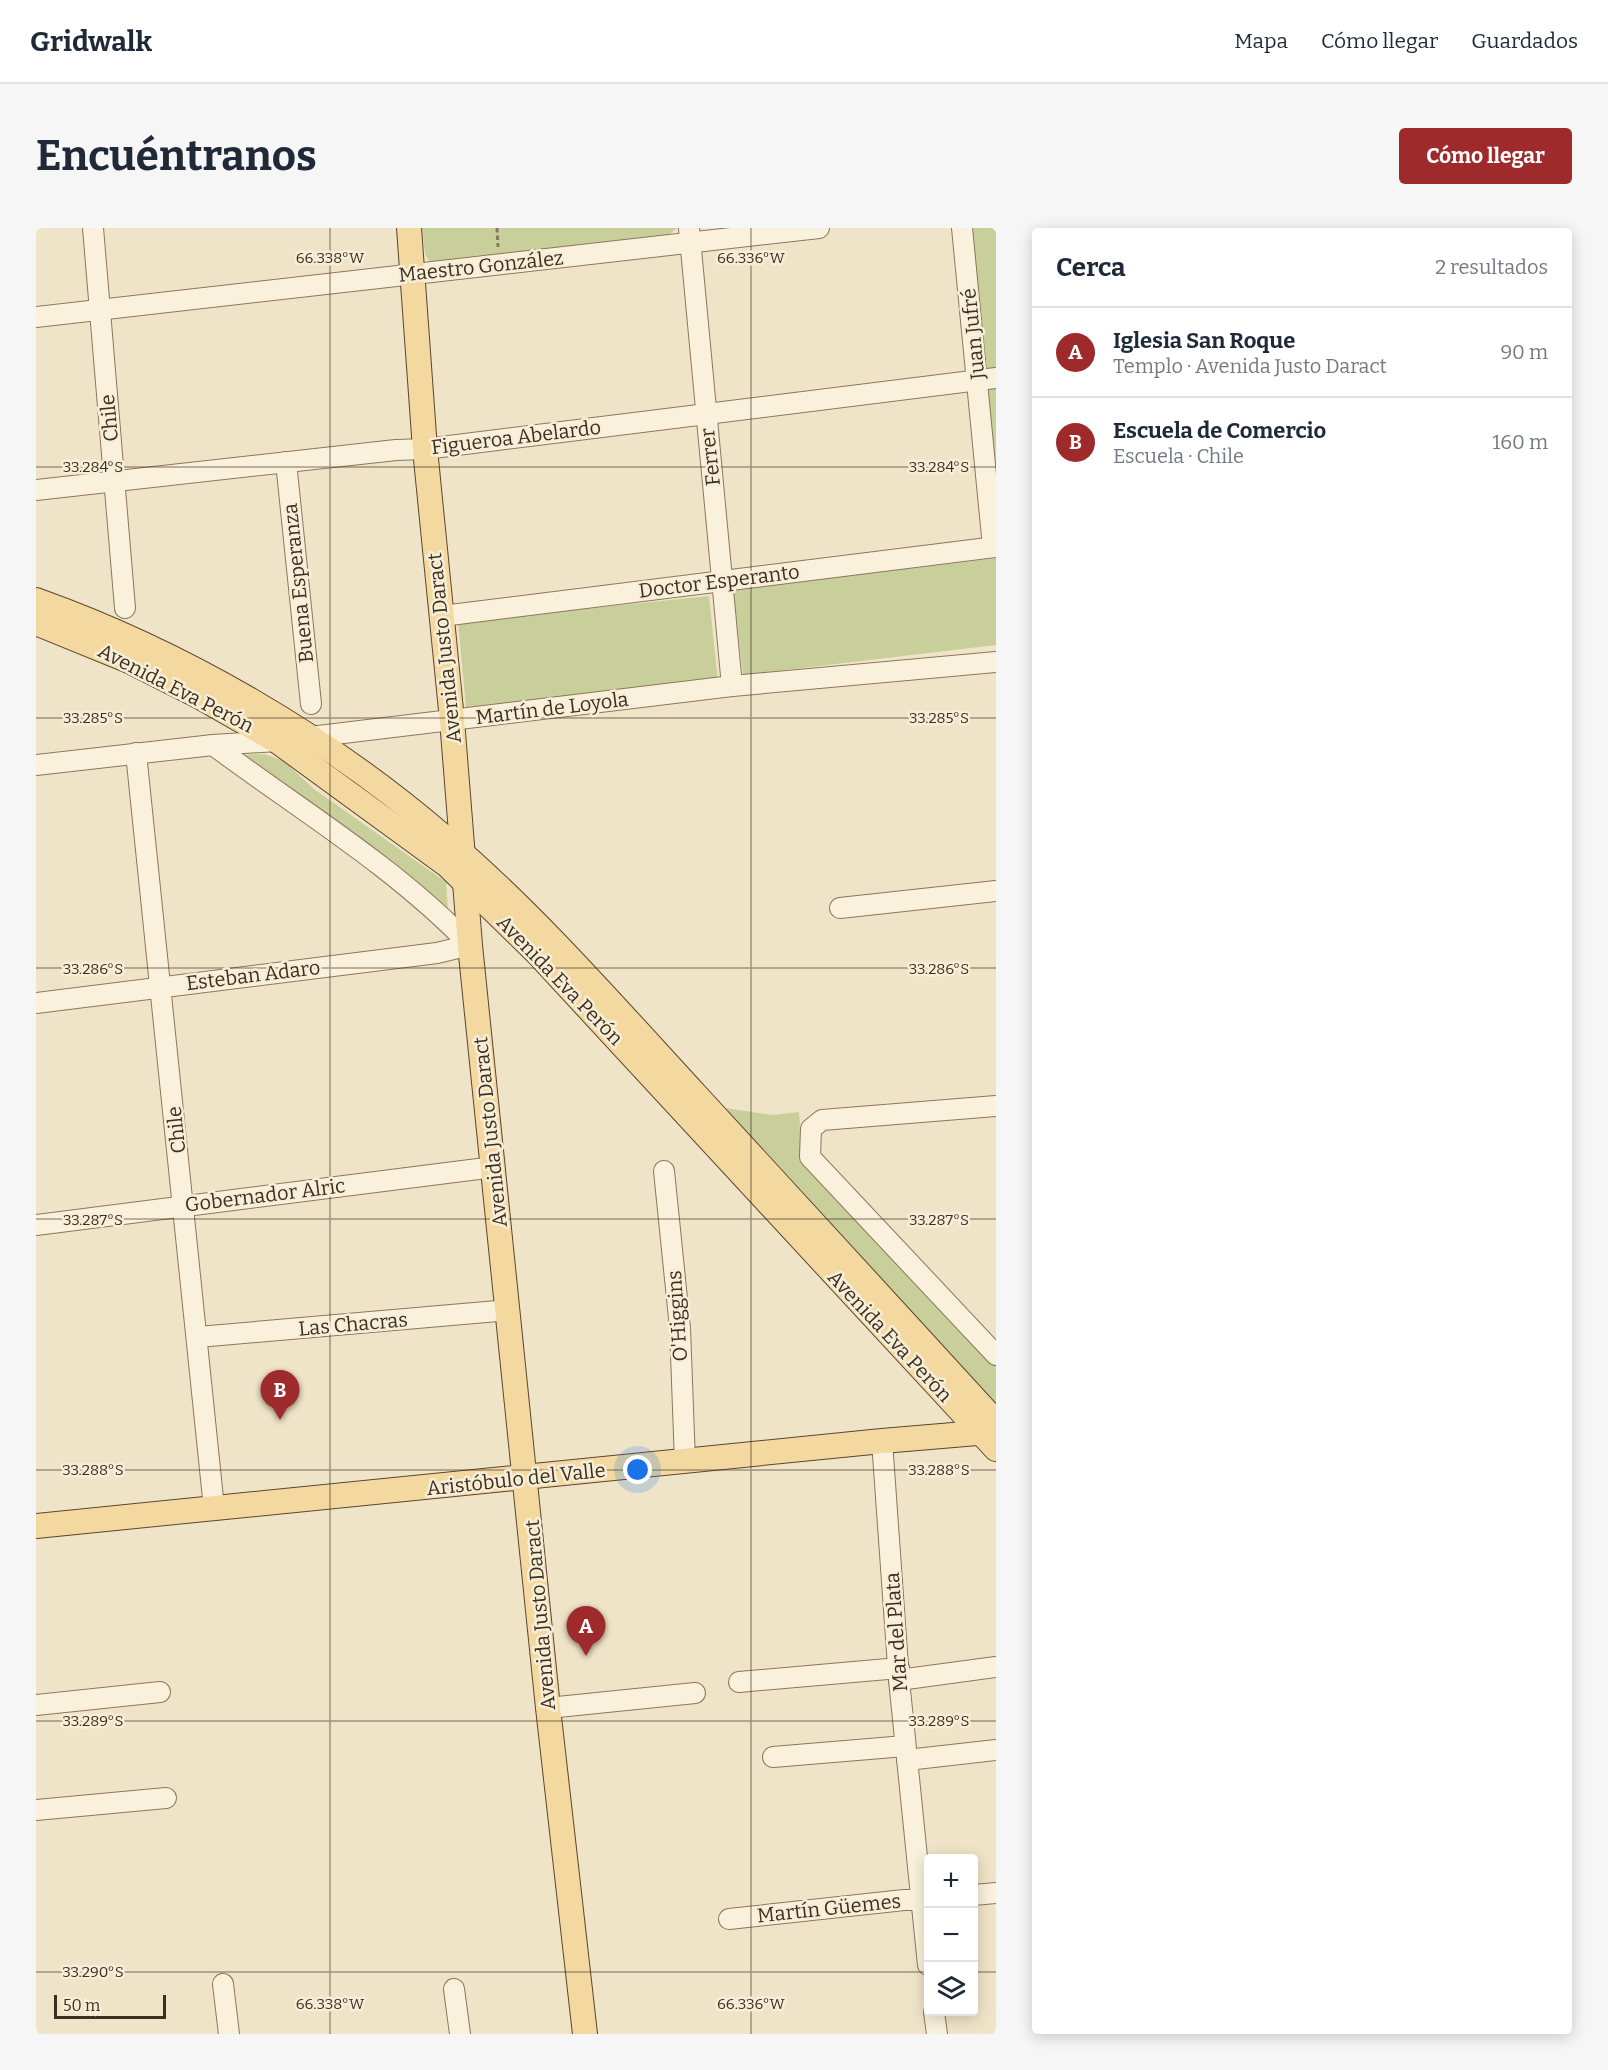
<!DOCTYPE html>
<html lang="es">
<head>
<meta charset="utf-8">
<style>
	body { margin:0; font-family:Bitter,serif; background:#f6f6f7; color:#1f2937 }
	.controls { position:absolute; right:18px; bottom:18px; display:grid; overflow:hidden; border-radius:6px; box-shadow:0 3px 15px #0003 }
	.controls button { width:54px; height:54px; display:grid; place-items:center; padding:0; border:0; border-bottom:2px solid #e0e1e3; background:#fff; color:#1f2937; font:30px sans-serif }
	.scale { position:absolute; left:18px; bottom:15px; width:112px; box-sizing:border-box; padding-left:6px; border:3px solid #3d2e20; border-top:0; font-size:16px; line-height:21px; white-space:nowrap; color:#3d2e20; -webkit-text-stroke:4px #f7eed8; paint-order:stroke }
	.you { position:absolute; left:602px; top:1242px; width:21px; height:21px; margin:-15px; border:4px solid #fff; border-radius:50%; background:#1a73e8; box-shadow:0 0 0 9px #1a73e833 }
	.badge { display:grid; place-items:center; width:39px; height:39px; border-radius:50%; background:#9e2a2b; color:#fff; font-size:20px; font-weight:700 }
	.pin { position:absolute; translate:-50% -50px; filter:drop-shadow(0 2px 3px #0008) }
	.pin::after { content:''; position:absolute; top:32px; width:21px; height:18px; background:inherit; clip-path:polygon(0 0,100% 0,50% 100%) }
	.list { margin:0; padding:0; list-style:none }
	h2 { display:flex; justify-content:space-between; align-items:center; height:78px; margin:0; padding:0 24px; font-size:26px }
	h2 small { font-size:20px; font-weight:400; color:#747a83 }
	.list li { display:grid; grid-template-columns:39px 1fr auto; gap:18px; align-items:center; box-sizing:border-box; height:90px; padding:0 24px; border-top:2px solid #e0e1e3 }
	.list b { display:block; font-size:22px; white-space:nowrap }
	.list p { margin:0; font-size:20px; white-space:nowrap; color:#747a83 }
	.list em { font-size:20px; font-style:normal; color:#747a83 }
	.icon { flex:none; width:33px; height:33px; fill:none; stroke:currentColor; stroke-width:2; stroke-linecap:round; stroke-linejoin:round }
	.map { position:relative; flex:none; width:960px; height:1806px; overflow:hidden; border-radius:6px }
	header { display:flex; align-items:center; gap:36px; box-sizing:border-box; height:84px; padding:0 30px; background:#fff; border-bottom:2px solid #e0e1e3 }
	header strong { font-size:28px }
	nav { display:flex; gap:33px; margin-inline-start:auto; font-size:21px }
	.intro { display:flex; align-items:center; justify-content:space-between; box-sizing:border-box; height:144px; padding:0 36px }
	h1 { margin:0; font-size:42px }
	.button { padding:15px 27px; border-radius:6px; background:#9e2a2b; color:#fff; font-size:21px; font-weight:700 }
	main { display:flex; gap:36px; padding:0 36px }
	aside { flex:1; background:#fff; border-radius:6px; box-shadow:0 3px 15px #0003 }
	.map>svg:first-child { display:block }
</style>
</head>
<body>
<header>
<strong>Gridwalk</strong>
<nav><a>Mapa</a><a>Cómo llegar</a><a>Guardados</a></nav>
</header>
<div class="intro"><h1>Encuéntranos</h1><a class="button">Cómo llegar</a></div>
<main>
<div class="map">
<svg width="960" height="1806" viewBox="0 0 960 1806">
	<rect width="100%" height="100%" fill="#f0e4c8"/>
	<g fill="#c9cf9b">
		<path d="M386,0H641L630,9L400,36L393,33L389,26Z"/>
		<path d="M934,0H960V142L947,143Z"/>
		<path d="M960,158V266L950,159Z"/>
		<path d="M960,330V417L707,447L697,362Z"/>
		<path d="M673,368L682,453L430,479L422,394Z"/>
		<path d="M228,526L248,533L278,561L410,654L412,683L202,527Z"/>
		<path d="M689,880L737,887L763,884L766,925L960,1135V1176Z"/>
	</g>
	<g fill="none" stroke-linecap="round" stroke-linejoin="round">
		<defs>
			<g id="minor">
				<path d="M57,0L89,380"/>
				<path d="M653,0L696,458"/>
				<path d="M926,0L957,319"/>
				<path d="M0,89L783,0"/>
				<path d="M250,234L275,476"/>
				<path d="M0,262L360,222L389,221L960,150"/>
				<path d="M406,388L960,319"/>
				<path d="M100,525L178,1280"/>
				<path d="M0,537L177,517L241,513L696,458L960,434"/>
				<path d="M804,680L960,663"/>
				<path d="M0,775L401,725L434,717C358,638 264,582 177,517"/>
				<path d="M960,878L786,892L775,901L774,929L960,1127"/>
				<path d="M628,943L644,1100L649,1234"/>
				<path d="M0,997L458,939"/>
				<path d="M162,1109L473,1082"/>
				<path d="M846,1213L863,1452L892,1737"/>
				<path d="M863,1452L960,1439"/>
				<path d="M703,1454L863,1440"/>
				<path d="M0,1477L124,1464"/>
				<path d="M512,1480L659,1465"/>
				<path d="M737,1529L869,1518"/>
				<path d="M871,1532L960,1522"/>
				<path d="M0,1582L130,1570"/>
				<path d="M938,1667L960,1665"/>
				<path d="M693,1691L868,1672H892"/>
				<path d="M187,1756L193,1806"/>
				<path d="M418,1761L424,1806"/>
				<path d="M898,1784L901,1806"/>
			</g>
			<g id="major">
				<path d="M373,0L389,221L416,492L434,717L512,1480L549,1806"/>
				<path d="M0,372C146,424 292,509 409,610C500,688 579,779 660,867C761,976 860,1085 960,1194"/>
				<path d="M0,395L93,433L164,469L241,513L411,637L501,725L960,1221"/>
				<path d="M0,1298L846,1213L953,1204"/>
			</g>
		</defs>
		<use href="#minor" stroke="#8d765c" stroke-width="22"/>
		<use href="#major" stroke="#5b4430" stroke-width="26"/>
		<path stroke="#8d765c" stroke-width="3" stroke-dasharray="4.5 3" stroke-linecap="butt" d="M461,0L462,19"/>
		<use href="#minor" stroke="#faf1dc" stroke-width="20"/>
		<use href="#major" stroke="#f3d9a0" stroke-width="24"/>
	</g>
	<path fill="none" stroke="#3d2e20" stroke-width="1.5" stroke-opacity="0.45" d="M294,0V1806M715,0V1806M0,239H960M0,490H960M0,740H960M0,991H960M0,1242H960M0,1493H960M0,1744H892M938,1744H960"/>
	<g text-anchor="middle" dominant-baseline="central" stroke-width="5" stroke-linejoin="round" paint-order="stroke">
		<g font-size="20" fill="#3d2e20" stroke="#f7eed8">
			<text transform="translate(445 38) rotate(-6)">Maestro González</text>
			<text transform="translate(937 106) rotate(-96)">Juan Jufré</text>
			<text transform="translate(73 190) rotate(-95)">Chile</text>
			<text transform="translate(480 209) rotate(-7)">Figueroa Abelardo</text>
			<text transform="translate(674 229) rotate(-96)">Ferrer</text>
			<text transform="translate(683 353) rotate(-7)">Doctor Esperanto</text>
			<text transform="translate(262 355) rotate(-96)">Buena Esperanza</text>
			<text transform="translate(408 420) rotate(-96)">Avenida Justo Daract</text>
			<text transform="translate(140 460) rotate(27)">Avenida Eva Perón</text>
			<text transform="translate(516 480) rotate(-7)">Martín de Loyola</text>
			<text transform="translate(217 747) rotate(-7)">Esteban Adaro</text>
			<text transform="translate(524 752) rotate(46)">Avenida Eva Perón</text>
			<text transform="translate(140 902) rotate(-96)">Chile</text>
			<text transform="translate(454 904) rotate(-96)">Avenida Justo Daract</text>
			<text transform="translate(229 967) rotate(-7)">Gobernador Alric</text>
			<text transform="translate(641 1088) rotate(-94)">O'Higgins</text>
			<text transform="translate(317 1096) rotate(-5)">Las Chacras</text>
			<text transform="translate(854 1108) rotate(47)">Avenida Eva Perón</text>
			<text transform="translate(480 1251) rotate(-6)">Aristóbulo del Valle</text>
			<text transform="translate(504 1387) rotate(-95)">Avenida Justo Daract</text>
			<text transform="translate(860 1404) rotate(-94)">Mar del Plata</text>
			<text transform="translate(793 1680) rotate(-6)">Martín Güemes</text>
		</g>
	</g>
	<g font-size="15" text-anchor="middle" fill="#3d2e20" stroke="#f7eed8" stroke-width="5" stroke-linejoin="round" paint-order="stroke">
		<text x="294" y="35">66.338°W</text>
		<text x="715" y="35">66.336°W</text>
		<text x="57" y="244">33.284°S</text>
		<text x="903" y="244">33.284°S</text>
		<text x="57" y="495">33.285°S</text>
		<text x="903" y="495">33.285°S</text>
		<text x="57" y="746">33.286°S</text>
		<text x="903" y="746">33.286°S</text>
		<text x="57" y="997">33.287°S</text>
		<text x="903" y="997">33.287°S</text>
		<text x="57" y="1247">33.288°S</text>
		<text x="903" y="1247">33.288°S</text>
		<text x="57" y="1498">33.289°S</text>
		<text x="903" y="1498">33.289°S</text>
		<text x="57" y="1749">33.290°S</text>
		<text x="294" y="1781">66.338°W</text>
		<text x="715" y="1781">66.336°W</text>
	</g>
</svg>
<div class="controls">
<button>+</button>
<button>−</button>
<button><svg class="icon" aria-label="layers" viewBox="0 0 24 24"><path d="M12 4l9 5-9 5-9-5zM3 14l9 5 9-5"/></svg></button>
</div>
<div class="scale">50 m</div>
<div class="you"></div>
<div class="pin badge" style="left:550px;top:1428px">A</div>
<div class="pin badge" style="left:244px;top:1192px">B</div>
</div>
<aside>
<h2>Cerca<small>2 resultados</small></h2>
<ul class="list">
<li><span class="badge">A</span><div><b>Iglesia San Roque</b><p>Templo · Avenida Justo Daract</p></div><em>90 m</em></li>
<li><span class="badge">B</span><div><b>Escuela de Comercio</b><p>Escuela · Chile</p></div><em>160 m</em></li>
</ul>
</aside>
</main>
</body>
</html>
